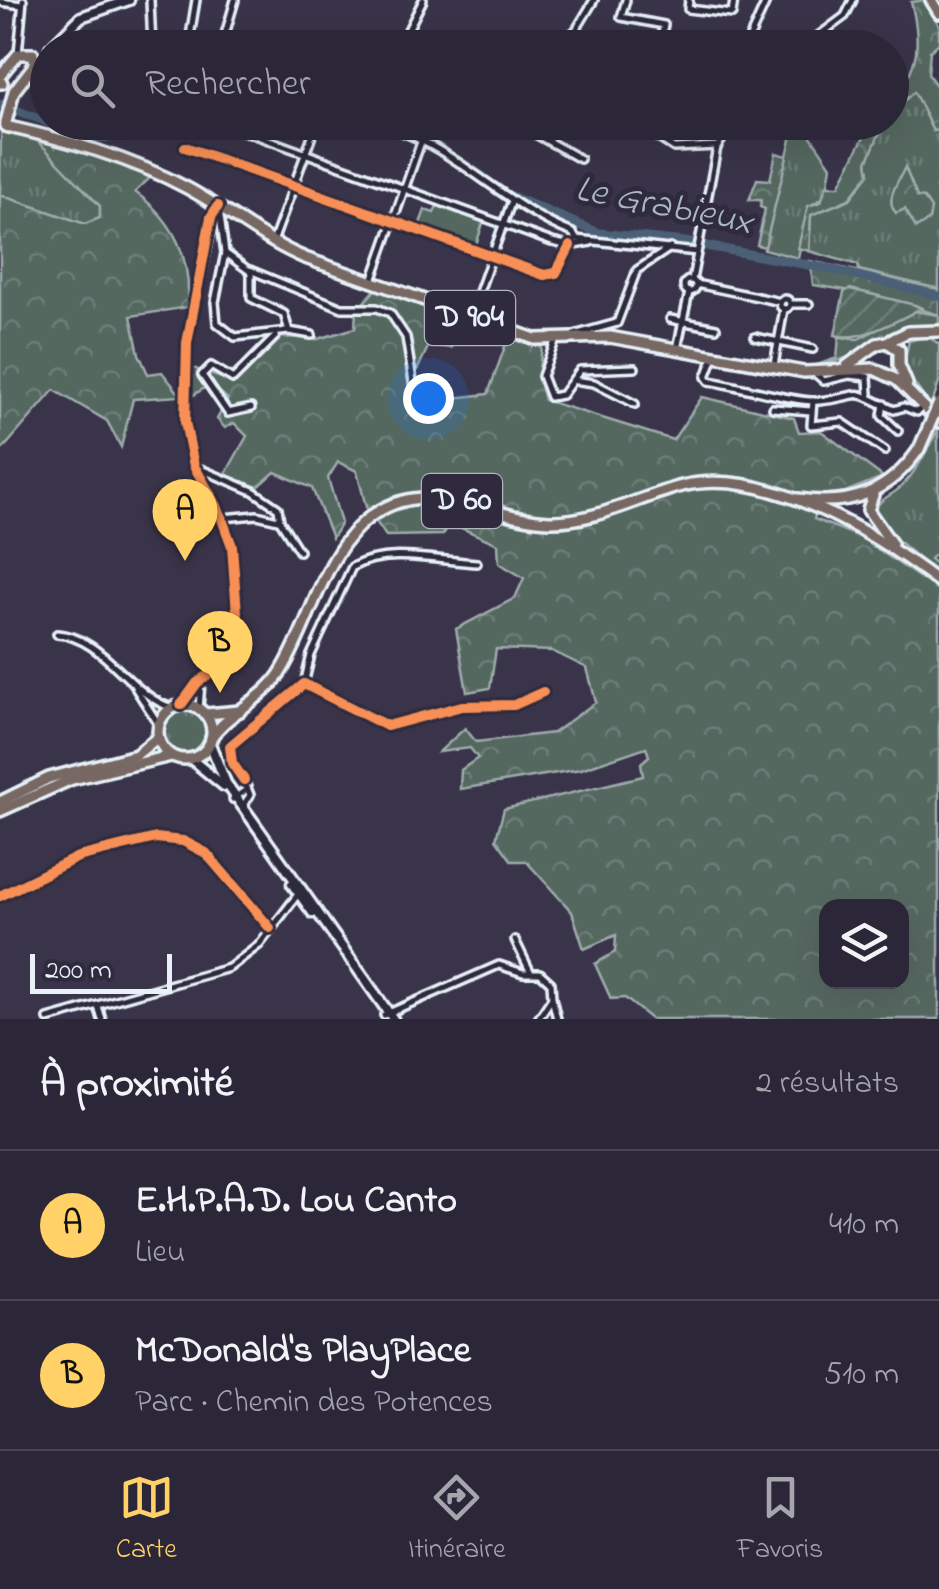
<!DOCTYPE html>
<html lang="fr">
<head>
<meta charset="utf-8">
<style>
	body { margin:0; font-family:"Indie Flower",sans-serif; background:#342f40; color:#f1f3f6 }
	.controls { position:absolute; right:30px; bottom:30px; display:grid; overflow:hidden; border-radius:20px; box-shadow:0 10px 40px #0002 }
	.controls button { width:90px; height:90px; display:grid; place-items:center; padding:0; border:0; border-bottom:2px solid #484453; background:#2c2738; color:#f1f3f6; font:50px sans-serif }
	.scale { position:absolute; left:30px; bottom:25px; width:142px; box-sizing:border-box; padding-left:10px; border:5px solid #e8f1f8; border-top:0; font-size:28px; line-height:35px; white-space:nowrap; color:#e8f1f8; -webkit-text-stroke:8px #2f2a3d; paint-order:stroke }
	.you { position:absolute; left:428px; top:398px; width:35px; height:35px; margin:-25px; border:8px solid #fff; border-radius:50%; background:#1a73e8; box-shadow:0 0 0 15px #1a73e833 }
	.badge { display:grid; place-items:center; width:65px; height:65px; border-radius:50%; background:#ffd166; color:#111; font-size:32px; font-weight:700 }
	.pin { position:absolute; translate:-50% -82px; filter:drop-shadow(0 2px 5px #0008) }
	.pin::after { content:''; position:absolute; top:52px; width:35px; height:30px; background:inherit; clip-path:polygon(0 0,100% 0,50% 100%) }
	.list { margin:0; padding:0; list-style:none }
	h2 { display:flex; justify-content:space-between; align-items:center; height:130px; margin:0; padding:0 40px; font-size:42px }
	h2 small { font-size:32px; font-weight:400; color:#a6a5ae }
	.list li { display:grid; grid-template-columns:65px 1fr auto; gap:30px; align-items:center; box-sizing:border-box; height:150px; padding:0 40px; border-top:2px solid #484453 }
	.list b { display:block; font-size:38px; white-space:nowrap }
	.list p { margin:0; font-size:32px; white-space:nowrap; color:#a6a5ae }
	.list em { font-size:32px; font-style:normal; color:#a6a5ae }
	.icon { flex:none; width:55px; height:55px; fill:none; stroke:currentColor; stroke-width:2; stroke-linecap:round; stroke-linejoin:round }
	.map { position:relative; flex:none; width:939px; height:1019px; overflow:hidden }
	.search { position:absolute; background:#2c2738; box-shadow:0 10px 40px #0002; left:30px; right:30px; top:30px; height:110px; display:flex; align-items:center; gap:25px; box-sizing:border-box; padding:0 35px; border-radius:55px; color:#a6a5ae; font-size:38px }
	.sheet { height:430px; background:#2c2738 }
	nav { display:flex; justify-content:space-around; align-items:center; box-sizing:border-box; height:140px; border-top:2px solid #484453; background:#2c2738; font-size:28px; color:#a6a5ae }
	nav a { display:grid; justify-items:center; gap:5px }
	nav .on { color:#ffd166 }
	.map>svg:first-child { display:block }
</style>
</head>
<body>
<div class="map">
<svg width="939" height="1019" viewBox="0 0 939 1019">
	<defs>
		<pattern id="grass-tufts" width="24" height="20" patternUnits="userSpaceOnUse" patternTransform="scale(2.5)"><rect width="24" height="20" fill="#556861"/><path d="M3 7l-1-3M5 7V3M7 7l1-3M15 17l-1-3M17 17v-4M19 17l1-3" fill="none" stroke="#6d7e78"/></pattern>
		<pattern id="forest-crowns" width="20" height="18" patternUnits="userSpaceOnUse" patternTransform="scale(2.5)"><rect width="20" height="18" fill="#556861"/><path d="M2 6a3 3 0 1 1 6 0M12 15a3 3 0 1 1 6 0" fill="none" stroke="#6d7e78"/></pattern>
		<pattern id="garden-furrows" width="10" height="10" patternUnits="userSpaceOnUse" patternTransform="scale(2.5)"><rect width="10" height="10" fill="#556861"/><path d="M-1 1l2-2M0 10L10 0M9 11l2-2" fill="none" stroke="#6d7e78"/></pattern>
	</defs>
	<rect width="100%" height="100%" fill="#3a344a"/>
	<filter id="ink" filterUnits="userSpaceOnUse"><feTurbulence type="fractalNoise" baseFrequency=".01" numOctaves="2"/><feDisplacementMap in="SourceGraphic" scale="20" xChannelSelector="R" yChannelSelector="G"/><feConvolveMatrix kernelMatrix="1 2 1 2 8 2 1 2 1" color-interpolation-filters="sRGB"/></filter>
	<g filter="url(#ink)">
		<g fill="url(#grass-tufts)" stroke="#9eacac" stroke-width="2.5">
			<path d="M914,91L933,131L939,130V289L859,270L858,265L809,251L811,215L850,199L869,174L867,162L884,123L892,122L897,103Z"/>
			<path d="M795,123H802L831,166L826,196L808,207L798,258L764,249Z"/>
			<path d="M1,132L39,141L100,206V218L85,224L0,195Z"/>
			<path d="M914,311L939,315V327C885,322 867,360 817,365L837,358L839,337L858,339Z"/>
			<path d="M927,336L939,344V383L931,407L903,368L909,341Z"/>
			<path d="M938,430L939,550L930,559L939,566V576L884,529L874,511C880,497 893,496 903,485C920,467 926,450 938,430Z"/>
			<circle cx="184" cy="732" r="24"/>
		</g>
		<g fill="url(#forest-crowns)" stroke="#9eacac" stroke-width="2.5" fill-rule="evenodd">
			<path d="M924,0L939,25V43L930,51L928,74L939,90V130L933,131L914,92L892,111V98C920,69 921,40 911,2Z"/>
			<path d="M871,123H884L867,162L869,174L849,199L811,215L809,251L798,248L808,206L821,202L826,186H839Z"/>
			<path d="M38,141L94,153L152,176L135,192C175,221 191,257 188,307L131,316L139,354L148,374L162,372L181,396L133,399L121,447L107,421L54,390L3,449L0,446V195L85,224L100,218V206Z"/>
			<path d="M776,153L787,156L765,247L757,245L765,209L760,207L761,200H749L757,179L770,180Z"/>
			<path d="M905,167L917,197L924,198L931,209L929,220L916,228L905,209L896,213C884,199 898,183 905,167Z"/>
			<path d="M810,261L939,289V315L871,294L813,285Z"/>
			<path d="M376,289L489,331L488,340L458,335L451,348L429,345L408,390L425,401L488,394L508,338L542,347L538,378L544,400L673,440L702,397L794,418L799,432L821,431L883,477L845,492L821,495L814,519L860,537L939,591V1019H651L625,998L611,999L595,964L615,952L616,935L584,949L572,912L526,861H512L496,839L504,809L643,776L641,763L649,756L646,747L581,769L460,789L461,770L478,758L470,748L439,752L465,728L476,742L553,733L596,702L587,668L552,651L496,649L490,688L467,692L456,629L515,598L524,578L499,563L498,544L450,523L443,535L386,536L366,507L357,471L338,462L328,478L341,523L332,538L312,488L275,472L258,487L225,475L247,436L234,423L225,428L217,419L228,399L210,384L191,397L190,413L187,366L236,383L282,337L318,339L355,328L356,311ZM826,906H902V982H826Z"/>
		</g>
		<path fill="url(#garden-furrows)" stroke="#9eacac" stroke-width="2.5" d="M850,289L915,305L922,308C900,319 860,343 835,335L844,292Z"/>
		<path fill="#556861" stroke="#9eacac" stroke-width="2.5" d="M438,204L484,220L475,248L419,226L425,210L434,213Z"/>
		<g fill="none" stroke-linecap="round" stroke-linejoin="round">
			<g stroke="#4b6076" stroke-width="9">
				<path d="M0,104L89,138L122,137L182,122"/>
				<path d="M400,122L482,176"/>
				<path d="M506,194L599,233L685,242L835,270L939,296"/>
			</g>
			<defs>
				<g id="minor">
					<path d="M150,0L152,48"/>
					<path d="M626,0L621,17L664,25L658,48"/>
					<path d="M689,0L688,9L732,14L734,0"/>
					<path d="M0,2L22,5"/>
					<path d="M55,44L152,42L245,48"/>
					<path d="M222,45L235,0"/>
					<path d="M188,48L196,0"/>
					<path d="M399,48L423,0"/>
					<path d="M556,48L576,30L594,0"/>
					<path d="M745,48L767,0"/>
					<path d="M802,48L845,16L853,0"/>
					<path d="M18,54L23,0"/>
					<path d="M31,71L48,72"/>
					<path d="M345,122C359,124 377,123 391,128C458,149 507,208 573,233L576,239"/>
					<path d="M514,122L580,159"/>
					<path d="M633,122L674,148L718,146"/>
					<path d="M224,124L552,242L570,246L591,242"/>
					<path d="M185,147L544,275L556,273L570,246"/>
					<path d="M219,209L225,253L215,302L217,323L235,337L289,331"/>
					<path d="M675,213L703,219"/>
					<path d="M576,239L697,252"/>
					<path d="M273,242L317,122"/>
					<path d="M225,253L251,272V298L284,314L289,331L312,335"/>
					<path d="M250,270L342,308H377L390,313L406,337L414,388"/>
					<path d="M692,280L717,147L734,122"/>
					<circle cx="690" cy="286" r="6"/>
					<path d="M372,281L421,142"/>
					<path d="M696,284L781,302"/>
					<circle cx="785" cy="304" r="5"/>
					<path d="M790,304H809"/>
					<path d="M470,317L511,203"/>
					<path d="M670,319L716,328"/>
					<path d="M574,335L617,323L637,270L670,248"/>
					<path d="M755,337L813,349"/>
					<path d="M556,339L542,376L550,397L562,395L580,370L635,368"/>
					<path d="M677,349L689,292"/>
					<path d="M714,356L706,377L709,381C736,385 797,403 819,401C866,397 845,385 894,410L904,407L917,412L923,406"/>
					<path d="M774,365L784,309"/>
					<path d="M816,374L824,381L849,375L868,377L869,394"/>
					<path d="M573,380L594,383L635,404"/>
					<path d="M813,401L811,425L842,422L885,451"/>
					<path d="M884,404L882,416L898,431"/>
					<path d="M251,408L228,413L202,375L211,366L233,379L276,336"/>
					<path d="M773,408L811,411"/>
					<path d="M196,467L253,491L278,508L280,521L299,551"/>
					<path d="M222,518L257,515L278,520"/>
					<path d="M57,634C104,637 128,694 172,708"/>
					<path d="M304,684L311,655L352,567C387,547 438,561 477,563"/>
					<path d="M136,689L159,725"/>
					<path d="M181,705L197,683L231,659L239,640L232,546L217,506L194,466L185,422L187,343L216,208"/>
					<path d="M199,709L201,682"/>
					<path d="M244,780L232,763L230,746L304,684L387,726L462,706L514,705L543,692"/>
					<path d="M233,799L246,790L244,780L250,795L243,806"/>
					<path d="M0,896L78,857L156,838L183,841L206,853L270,928"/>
					<path d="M515,940L531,973"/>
					<path d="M552,998L557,1019"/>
					<path d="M98,1006L102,1019"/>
					<path d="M384,1015L499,965L523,973H540L551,983L552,998L538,1019"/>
					<path d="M48,1019L229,968L259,945L299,893"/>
				</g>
				<g id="secondary">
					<path d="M50,48L81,17L129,0"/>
					<path d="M210,744L226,783L393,1019"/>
					<path d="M191,759L224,786"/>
					<path d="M292,884L313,913"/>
				</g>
				<g id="primary">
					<path d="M931,0L939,13"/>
					<path d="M0,76L18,54H33L35,64L14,91L5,126C67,140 131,158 187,188C228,210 262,240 305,258L535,339L610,337L804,372L874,369L897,380L939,422"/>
					<path d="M0,83H2"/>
					<path d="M887,342L908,332L939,331"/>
					<path d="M847,366L877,344L887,342L899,350V365L907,384"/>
					<path d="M873,495L868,510L892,544"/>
					<path d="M798,499C850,507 889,493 919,449"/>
					<circle cx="185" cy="732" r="27"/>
					<path d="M206,714L240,711"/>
					<path d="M211,738C229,711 265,700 282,670C312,621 324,548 374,514C432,475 489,519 550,521C596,522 639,497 682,486C767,466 874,533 939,582"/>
					<path d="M0,802L49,778L136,755L158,737"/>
					<path d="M0,811L72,779L171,756"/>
				</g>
			</defs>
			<use href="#minor" stroke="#e8f1f8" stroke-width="12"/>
			<use href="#secondary" stroke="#e8f1f8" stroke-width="15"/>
			<use href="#primary" stroke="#e8f1f8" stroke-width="16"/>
			<use href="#minor" stroke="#2f2a3d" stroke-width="5"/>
			<use href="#secondary" stroke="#2f2a3d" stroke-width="8"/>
			<use href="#primary" stroke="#776864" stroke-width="9"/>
			<defs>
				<path id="primary-bridge" d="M919,449L939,403"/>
			</defs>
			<use href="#primary-bridge" stroke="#e8f1f8" stroke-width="16" stroke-linecap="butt"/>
			<use href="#primary-bridge" stroke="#776864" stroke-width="9"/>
			<defs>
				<g id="cycleway">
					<path d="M185,147L544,275L556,273L570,246"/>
					<path d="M181,705L197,683L231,659L239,640L232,546L217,506L194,466L185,422L187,343L211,217L218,206"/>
					<path d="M244,780L232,763L230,746L304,684L387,726L462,706L514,705L543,692"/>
					<path d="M0,896L78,857L156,838L183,841L206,853L270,928"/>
				</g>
			</defs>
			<use href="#cycleway" stroke="#2f2a3d" stroke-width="16"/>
			<use href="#cycleway" stroke="#f78f57" stroke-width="10"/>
		</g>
	</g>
	<g text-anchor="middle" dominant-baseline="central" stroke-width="10" stroke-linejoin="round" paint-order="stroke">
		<g fill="#2f2a3d" stroke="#b0b5c0" stroke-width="2.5">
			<rect x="425" y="291" width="90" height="54" rx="8"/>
			<rect x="422" y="474" width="80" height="54" rx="8"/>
		</g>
		<g font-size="32" font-weight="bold" fill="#e8f1f8">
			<text x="470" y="318">D 904</text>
			<text x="462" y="501">D 60</text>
		</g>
		<g font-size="38" font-style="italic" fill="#a9b7c4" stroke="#2f2a3d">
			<text transform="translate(664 207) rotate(11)">Le Grabieux</text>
		</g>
	</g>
</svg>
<div class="controls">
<button><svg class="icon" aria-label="layers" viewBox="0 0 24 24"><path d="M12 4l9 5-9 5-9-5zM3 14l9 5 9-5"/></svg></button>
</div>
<div class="scale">200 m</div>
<div class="you"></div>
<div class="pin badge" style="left:185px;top:561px">A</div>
<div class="pin badge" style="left:220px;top:693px">B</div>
<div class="search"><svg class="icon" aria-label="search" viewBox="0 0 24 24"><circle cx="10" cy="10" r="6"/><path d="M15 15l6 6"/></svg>Rechercher</div>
</div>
<section class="sheet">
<h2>À proximité<small>2 résultats</small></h2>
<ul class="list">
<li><span class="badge">A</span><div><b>E.H.P.A.D. Lou Canto</b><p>Lieu</p></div><em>410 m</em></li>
<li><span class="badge">B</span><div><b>McDonald's PlayPlace</b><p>Parc · Chemin des Potences</p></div><em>510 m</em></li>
</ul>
</section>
<nav>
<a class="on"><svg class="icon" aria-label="map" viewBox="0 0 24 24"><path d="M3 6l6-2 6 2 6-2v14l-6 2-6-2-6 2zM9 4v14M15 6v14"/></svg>Carte</a>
<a><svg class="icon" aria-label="directions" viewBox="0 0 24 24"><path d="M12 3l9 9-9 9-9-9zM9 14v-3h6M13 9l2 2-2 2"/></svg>Itinéraire</a>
<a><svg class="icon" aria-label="saved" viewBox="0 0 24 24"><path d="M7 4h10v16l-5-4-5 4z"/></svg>Favoris</a>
</nav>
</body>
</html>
